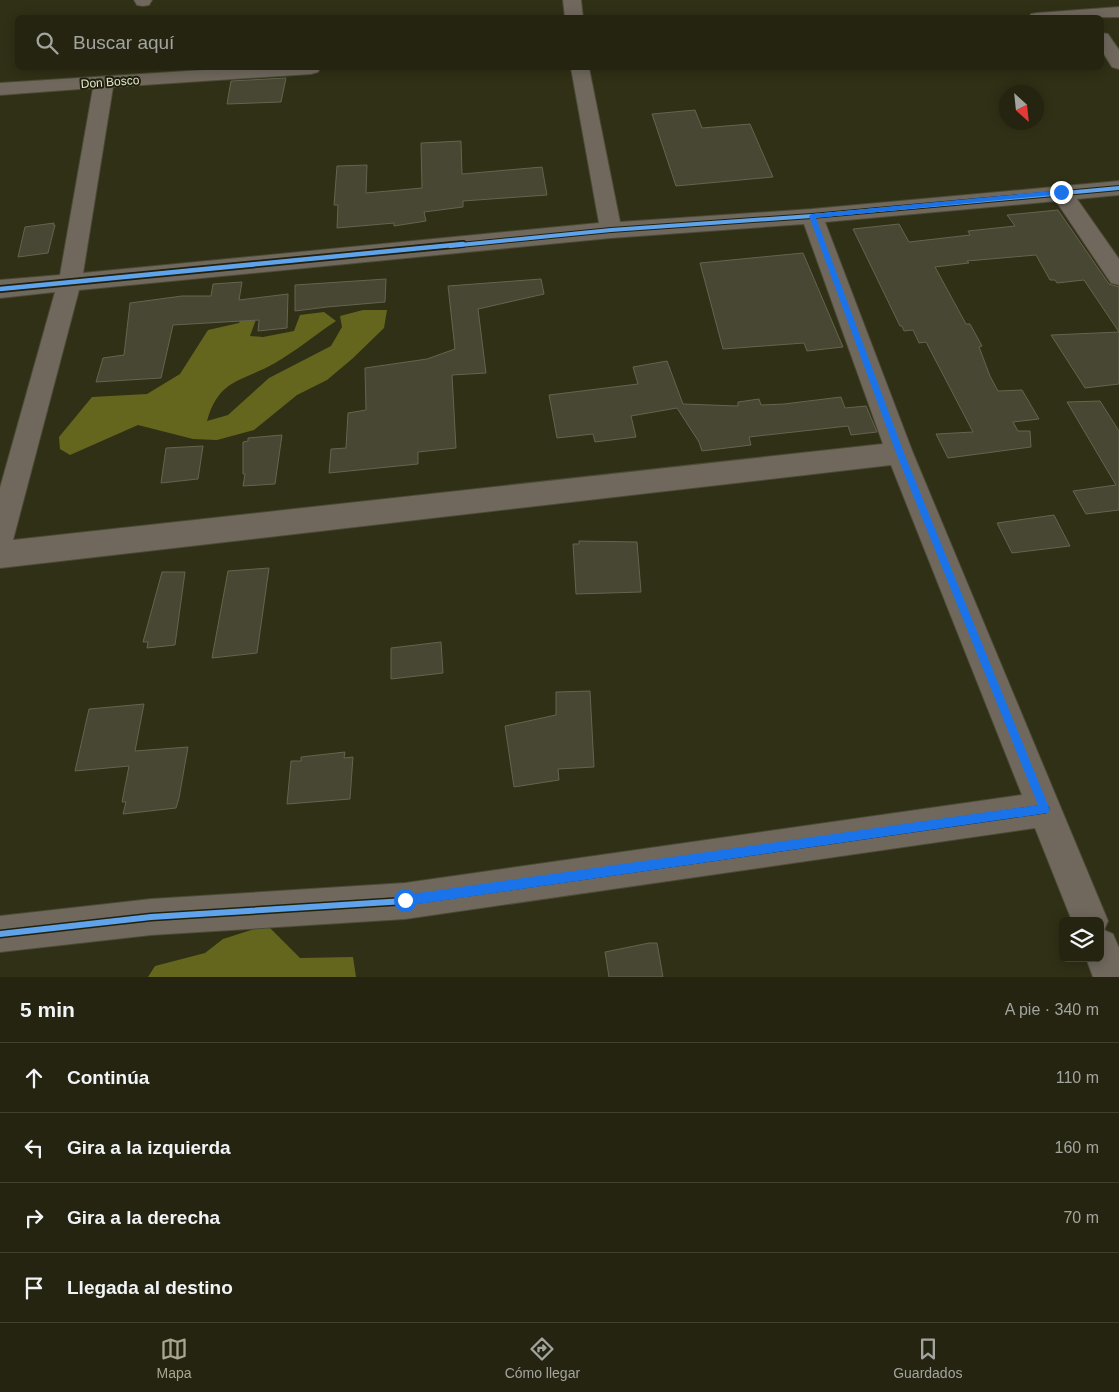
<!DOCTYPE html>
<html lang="es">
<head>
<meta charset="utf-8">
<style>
	body { margin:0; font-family:Helvetica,sans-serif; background:#2c2c19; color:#f1f3f6 }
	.controls { position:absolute; right:15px; bottom:15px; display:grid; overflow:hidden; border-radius:8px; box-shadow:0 2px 12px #0003 }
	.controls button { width:45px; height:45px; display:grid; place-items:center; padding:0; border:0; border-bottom:1px solid #414130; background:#242410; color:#f1f3f6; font:25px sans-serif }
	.compass { position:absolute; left:999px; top:85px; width:45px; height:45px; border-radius:50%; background:#242410; box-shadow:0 2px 12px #0003; rotate:153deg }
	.stop { position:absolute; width:15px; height:15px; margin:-11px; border:4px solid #1a73e8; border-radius:50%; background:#fff }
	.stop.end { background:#1a73e8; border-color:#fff; box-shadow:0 1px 5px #0008 }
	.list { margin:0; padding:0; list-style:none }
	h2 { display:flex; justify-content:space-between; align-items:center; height:65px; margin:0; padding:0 20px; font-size:21px }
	h2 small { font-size:16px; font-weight:400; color:#a3a49f }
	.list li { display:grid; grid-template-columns:32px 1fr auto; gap:15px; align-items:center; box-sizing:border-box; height:70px; padding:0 20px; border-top:1px solid #414130 }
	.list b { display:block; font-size:19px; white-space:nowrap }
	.list em { font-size:16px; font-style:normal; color:#a3a49f }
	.icon { flex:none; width:28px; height:28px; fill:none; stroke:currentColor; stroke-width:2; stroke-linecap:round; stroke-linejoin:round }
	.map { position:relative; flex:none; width:1119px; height:977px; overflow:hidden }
	.search { position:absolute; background:#242410; box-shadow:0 2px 12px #0003; left:15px; right:15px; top:15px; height:55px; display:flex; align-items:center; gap:12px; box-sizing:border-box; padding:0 18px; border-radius:8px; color:#a3a49f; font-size:19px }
	.sheet { height:345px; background:#242410 }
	nav { display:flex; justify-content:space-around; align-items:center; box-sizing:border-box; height:70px; border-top:1px solid #414130; background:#242410; font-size:14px; color:#a3a49f }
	nav a { display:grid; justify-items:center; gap:2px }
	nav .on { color:#a6a88e }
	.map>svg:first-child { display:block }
</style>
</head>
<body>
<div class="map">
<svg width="1119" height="977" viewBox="0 0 1119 977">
	<rect width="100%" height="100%" fill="#303016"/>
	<g fill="#65661e">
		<path d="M248,307L258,314L250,336L263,337L294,331L300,315L324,312L336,321C315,335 296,351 275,363C242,382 219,378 207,421L228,415L269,378L331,346L342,327L340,316L363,310H387L384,328L352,359L327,380L297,395L254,430L217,440L193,439L138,425L70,455L60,449L59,437L92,397L147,394L180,374L208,330L239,323Z"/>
		<path d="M267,925L300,958L353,957L356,977H148L155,966L205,953L223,939Z"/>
	</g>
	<g fill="#474733" stroke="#64644f">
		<path d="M286,78L281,102L227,104L231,81Z"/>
		<path d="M695,110L702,128L750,124L773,177L676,186L652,114Z"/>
		<path d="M461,141L462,174L542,167L547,195L463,201V207L424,212L426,221L394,226V223L337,228L338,205H334L337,166L367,165L366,193L422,188L421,143Z"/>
		<path d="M1058,210L1109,284L1119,287V384L1085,388L1051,335L1119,332L1084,280L1057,283L1055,280H1050L1036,255L967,261L969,263L935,267L966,324H970L982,346L979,347L990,376L998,391L1022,390L1039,419L1013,422L1018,431H1030L1031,447L948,458L936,434L973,432L926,342L919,343L913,330L904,331L902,326H900L853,229L899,224L909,242L970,235L968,231L1015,226L1007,215Z"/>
		<path d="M54,223L53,225H55L48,253L18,257L25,227Z"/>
		<path d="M803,253L843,347L807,351L804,343L723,349L700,263Z"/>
		<path d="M386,279L385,302L327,307L295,311V285Z"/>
		<path d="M541,279L544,294L478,309L486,373L452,375L456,448L418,452V464L329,473L331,449L346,448L348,413L366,410L365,368L427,359L455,349L448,286Z"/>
		<path d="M242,282L239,300L288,294L287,328L258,331L259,320L173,325L161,378L96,382L103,358L124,355L130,303L182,296H211L213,284Z"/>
		<path d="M667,361L683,404L738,406V402L759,399L761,405L784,404L841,397L845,408L866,406L877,432L851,435L848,426L749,437L751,445L702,451L699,442L677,408L631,416L636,437L595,442L593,434L557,438L549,395L638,384L633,367Z"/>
		<path d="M1100,401L1119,431V510L1086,514L1073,491L1116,485L1067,402Z"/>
		<path d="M282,435L275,484L243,486L245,474H243V442L248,441V438Z"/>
		<path d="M203,446L198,479L161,483L166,448Z"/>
		<path d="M1054,515L1070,546L1012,553L997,523Z"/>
		<path d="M579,541L637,542L641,592L576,594L573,544H579Z"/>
		<path d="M269,568L257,653L212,658L228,571Z"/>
		<path d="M162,572H185L175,645L147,648L148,642H143Z"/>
		<path d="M441,642L443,673L391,679V648Z"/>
		<path d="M590,691L594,767L558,769L559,780L514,787L505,726L556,715V692Z"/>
		<path d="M144,704L135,751L188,747L179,798L176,808L123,814L126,802H122L129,766L75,771L89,709Z"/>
		<path d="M345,752L344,758L353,757L350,799L287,804L291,761H301V757Z"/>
		<path d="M649,943H657L663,977H609L605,952Z"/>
	</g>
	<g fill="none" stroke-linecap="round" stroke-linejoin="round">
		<defs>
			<g id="minor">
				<path d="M134,0H152L149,5L143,6L137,5Z"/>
				<path d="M563,0H581L583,18H565Z"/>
				<path d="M1119,7V17L1029,18L1031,14L1037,13Z"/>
				<path d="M1102,33L1108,34L1119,50V69L1112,67L1102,51Z"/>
				<path d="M235,68H320L318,72L311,74L113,87L83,273L599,223L571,68H589L620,222L812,209L1119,181V195L1077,199L1119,259V285L1111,283L1056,201L825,222L913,453L1108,921L1104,930L1113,934L1119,948V977H1093L1086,958H1100V921H1072L1035,828L405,919L151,935L0,952V916L151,899L405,883L1022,795L891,465L0,568V488L55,292L0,298V280L60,275L93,88L0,95V83ZM804,224L883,444L13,540L79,290L611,238Z"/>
			</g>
		</defs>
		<use href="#minor" stroke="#4b4b36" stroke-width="2"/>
		<use href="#minor" fill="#70685d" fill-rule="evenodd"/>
		<defs>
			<path id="cycleway-far2" d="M450,246L611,230L812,216L1119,188"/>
			<path id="cycleway-far1" d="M0,289L463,244"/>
			<path id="cycleway" d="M0,934L151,917L405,901L1045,809"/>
		</defs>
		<use href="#cycleway-far2" stroke="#20210d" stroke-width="6"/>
		<use href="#cycleway-far1" stroke="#20210d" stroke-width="8"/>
		<use href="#cycleway" stroke="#20210d" stroke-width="9"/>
		<use href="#cycleway-far2" stroke="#60a3ed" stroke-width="4"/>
		<use href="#cycleway-far1" stroke="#60a3ed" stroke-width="4.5"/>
		<use href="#cycleway" stroke="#60a3ed" stroke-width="6"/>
	</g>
	<path fill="#1a73e8" d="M1061,190L1063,191V194L816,218L904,453L1050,810L1048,813L405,906L401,904L400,900L401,897L405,895L1038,805L896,453L809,216L812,214Z"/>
	<g text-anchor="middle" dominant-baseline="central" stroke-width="4" stroke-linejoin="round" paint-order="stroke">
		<g font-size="12" fill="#e6e8cf" stroke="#20210d">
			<text transform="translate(110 82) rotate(-4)">Don Bosco</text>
		</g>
	</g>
</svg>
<div class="controls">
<button><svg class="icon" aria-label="layers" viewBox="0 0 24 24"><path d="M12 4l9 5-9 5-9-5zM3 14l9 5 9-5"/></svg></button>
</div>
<svg class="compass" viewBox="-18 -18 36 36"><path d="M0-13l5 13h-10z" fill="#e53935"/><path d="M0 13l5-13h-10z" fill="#a3a49f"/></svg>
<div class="stop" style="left:405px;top:900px"></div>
<div class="stop end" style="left:1061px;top:192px"></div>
<div class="search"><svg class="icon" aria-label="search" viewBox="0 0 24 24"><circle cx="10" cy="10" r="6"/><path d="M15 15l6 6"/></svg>Buscar aquí</div>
</div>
<section class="sheet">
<h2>5 min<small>A pie · 340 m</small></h2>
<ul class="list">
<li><svg class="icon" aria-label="ahead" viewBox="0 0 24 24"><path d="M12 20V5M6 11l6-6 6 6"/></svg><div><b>Continúa</b></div><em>110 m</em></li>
<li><svg class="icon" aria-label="left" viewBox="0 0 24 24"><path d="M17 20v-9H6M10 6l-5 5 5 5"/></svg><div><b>Gira a la izquierda</b></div><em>160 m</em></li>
<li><svg class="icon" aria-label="right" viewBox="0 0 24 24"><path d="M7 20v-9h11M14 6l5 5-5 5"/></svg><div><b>Gira a la derecha</b></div><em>70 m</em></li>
<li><svg class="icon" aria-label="arrive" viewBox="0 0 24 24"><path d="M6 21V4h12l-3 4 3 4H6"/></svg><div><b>Llegada al destino</b></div></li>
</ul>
</section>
<nav>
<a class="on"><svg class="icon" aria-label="map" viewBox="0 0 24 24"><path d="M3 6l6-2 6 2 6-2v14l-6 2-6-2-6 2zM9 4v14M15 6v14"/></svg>Mapa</a>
<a><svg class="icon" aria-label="directions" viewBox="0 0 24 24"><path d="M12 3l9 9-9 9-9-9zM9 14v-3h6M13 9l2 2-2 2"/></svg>Cómo llegar</a>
<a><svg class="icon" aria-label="saved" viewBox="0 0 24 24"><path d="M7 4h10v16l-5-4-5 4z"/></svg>Guardados</a>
</nav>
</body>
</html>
